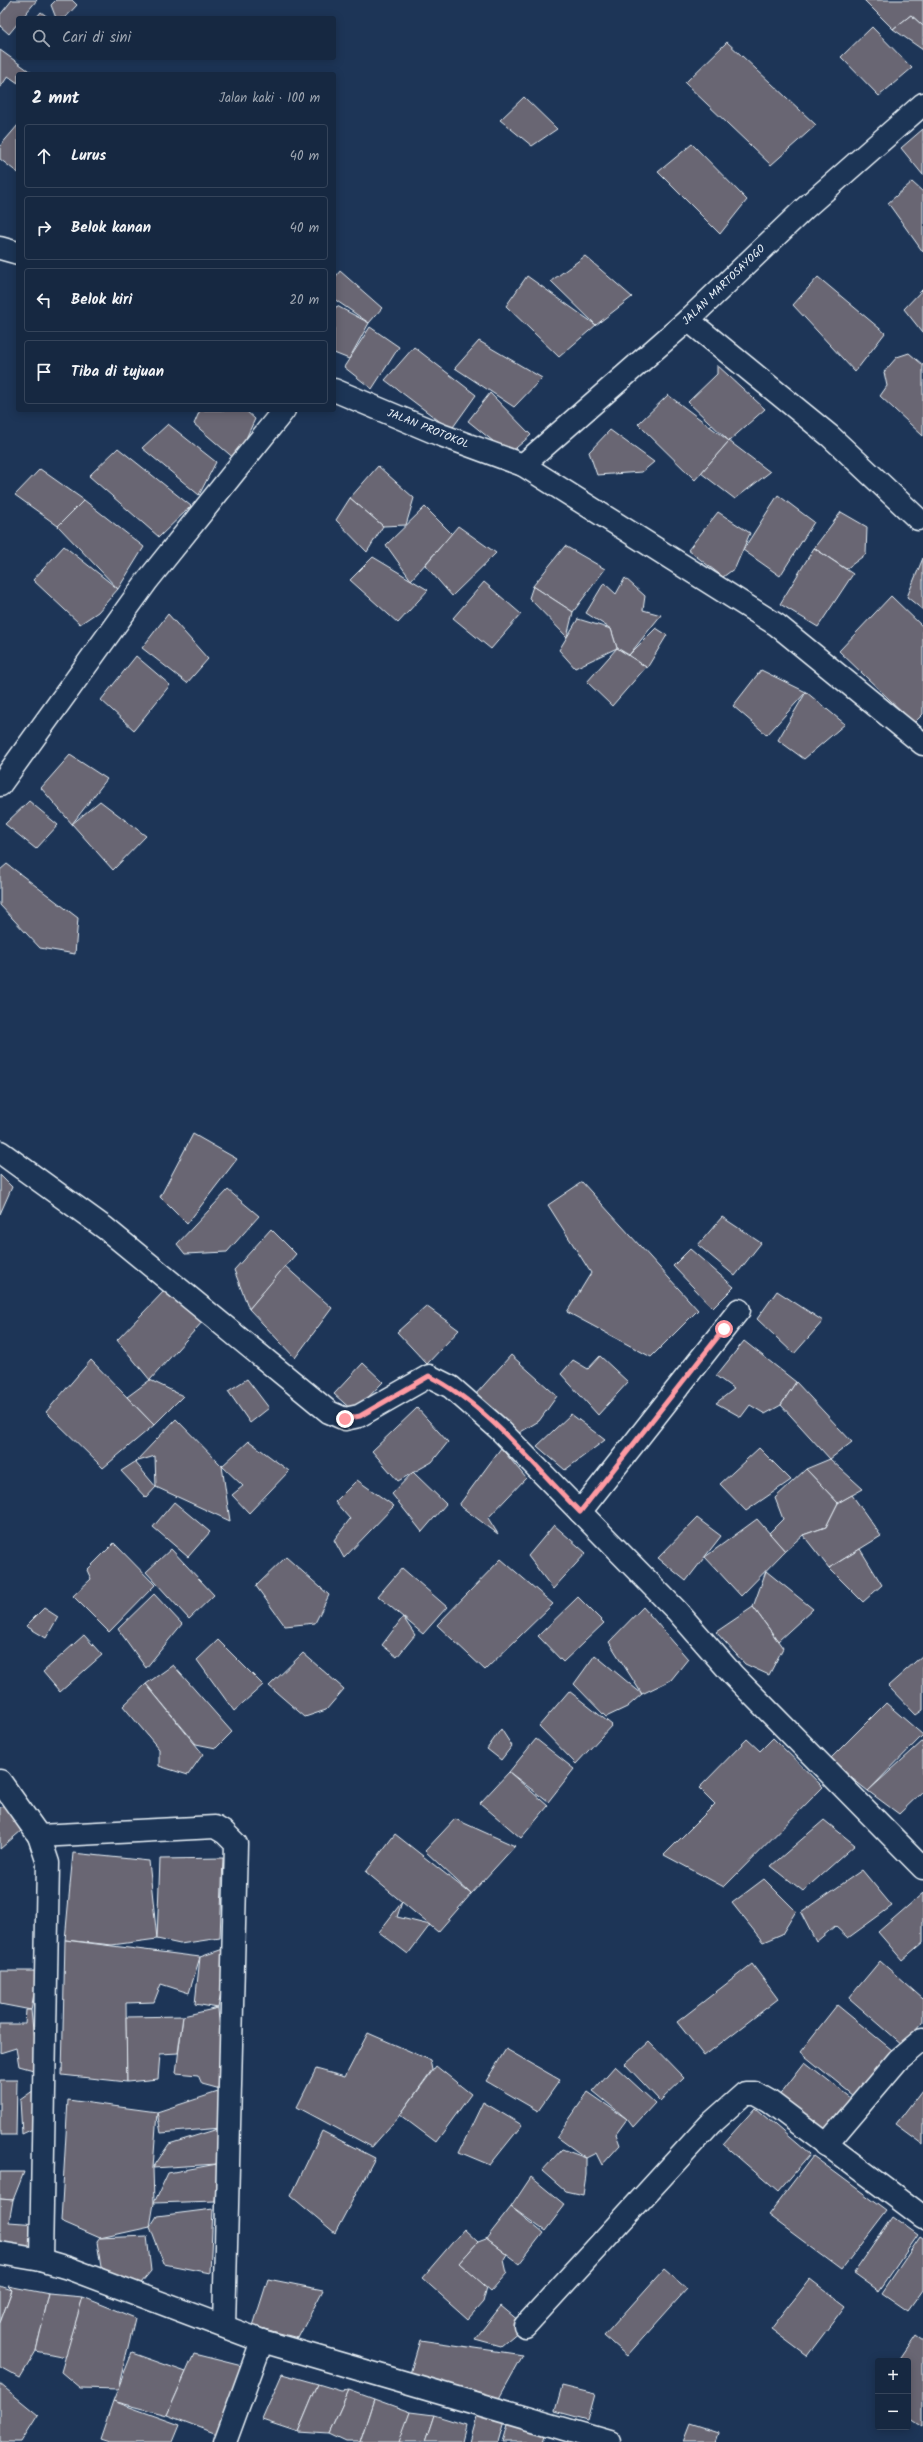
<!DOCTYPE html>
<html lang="id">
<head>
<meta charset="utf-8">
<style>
	body { margin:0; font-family:Kalam,sans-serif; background:#1f3048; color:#f1f3f6 }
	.controls { position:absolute; right:12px; bottom:12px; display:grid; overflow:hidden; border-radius:4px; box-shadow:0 2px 10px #0003 }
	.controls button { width:36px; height:36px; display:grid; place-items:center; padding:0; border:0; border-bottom:1px solid #35445a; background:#162841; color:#f1f3f6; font:20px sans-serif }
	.stop { position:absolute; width:12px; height:12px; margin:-9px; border:3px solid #ff9aa2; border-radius:50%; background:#fff }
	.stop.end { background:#ff9aa2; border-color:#fff; box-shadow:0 1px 4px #0008 }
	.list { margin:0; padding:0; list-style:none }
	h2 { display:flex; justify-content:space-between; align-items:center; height:52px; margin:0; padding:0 16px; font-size:17px }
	h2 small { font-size:13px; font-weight:400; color:#9ea6b1 }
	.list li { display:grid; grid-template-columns:26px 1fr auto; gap:12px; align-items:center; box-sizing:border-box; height:64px; margin:0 8px 8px; padding:0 8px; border:1px solid #35445a; border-radius:4px }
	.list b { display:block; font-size:15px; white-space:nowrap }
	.list em { font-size:13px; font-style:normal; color:#9ea6b1 }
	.icon { flex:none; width:22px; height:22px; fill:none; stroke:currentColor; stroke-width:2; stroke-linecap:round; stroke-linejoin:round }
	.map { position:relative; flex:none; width:923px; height:2442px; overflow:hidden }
	.search { position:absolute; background:#162841; box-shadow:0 2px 10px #0003; left:16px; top:16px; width:320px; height:44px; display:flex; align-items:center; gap:10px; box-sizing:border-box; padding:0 14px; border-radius:4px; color:#9ea6b1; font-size:15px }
	.panel { position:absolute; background:#162841; box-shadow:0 2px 10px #0003; left:16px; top:72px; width:320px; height:340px; border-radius:4px }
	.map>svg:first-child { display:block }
</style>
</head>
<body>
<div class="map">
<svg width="923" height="2442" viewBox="0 0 923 2442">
	<rect width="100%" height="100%" fill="#1d3557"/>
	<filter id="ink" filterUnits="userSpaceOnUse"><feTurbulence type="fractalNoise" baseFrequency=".025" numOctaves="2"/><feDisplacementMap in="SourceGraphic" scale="8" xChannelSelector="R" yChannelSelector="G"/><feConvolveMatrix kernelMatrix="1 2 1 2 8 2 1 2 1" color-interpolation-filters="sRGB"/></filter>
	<g filter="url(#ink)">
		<g fill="#696673" stroke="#e8f1f8">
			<path d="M12,0H37L22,18H18V23L9,34L0,26V15Z"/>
			<path d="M56,0H72L77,5L65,18H56L51,5Z"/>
			<path d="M864,0H923V26L911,15L893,29Z"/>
			<path d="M41,12L49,18H36Z"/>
			<path d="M911,15L923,26V50L893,29Z"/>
			<path d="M872,27L912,68L879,96L841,57Z"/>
			<path d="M727,42L816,125L771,165L685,83Z"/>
			<path d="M0,50L32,73V74H18V83L8,76L0,88Z"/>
			<path d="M524,97L557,129L532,146L500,120Z"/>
			<path d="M18,125V173L0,159V146Z"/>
			<path d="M923,129V175L901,148Z"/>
			<path d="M692,144L747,200L720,234L658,172Z"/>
			<path d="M912,182L923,192V252L888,203Z"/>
			<path d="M585,256L632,297L596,325L551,281Z"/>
			<path d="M340,271L382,308L369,323L334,299V279Z"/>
			<path d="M527,276L596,325L559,357L506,306Z"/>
			<path d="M818,277L885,333L855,372L793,305Z"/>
			<path d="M923,289V333L904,309Z"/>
			<path d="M337,306L369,323L349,359L334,353V310Z"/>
			<path d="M370,327L399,347L372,389L344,367Z"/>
			<path d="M479,341L542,378L514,407L455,368Z"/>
			<path d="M414,347L476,395L451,430L385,380Z"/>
			<path d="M909,353L923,365V436L880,396L887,386L884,372L897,357Z"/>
			<path d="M717,365L765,409L729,441L688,402L717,374Z"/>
			<path d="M490,393L531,435L509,454L468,421Z"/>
			<path d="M668,395L729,441L695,480L638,424Z"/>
			<path d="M200,410H245L255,419L236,460L194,424Z"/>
			<path d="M168,424L216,462L199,495L142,448Z"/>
			<path d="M610,430L654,462L642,472L597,475L589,452Z"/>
			<path d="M729,441L770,472L735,499L701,473Z"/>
			<path d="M118,448L191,506L159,537L89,476Z"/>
			<path d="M378,466L414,498L406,525L383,526L350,498Z"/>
			<path d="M40,469L84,500L58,526L15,495Z"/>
			<path d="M778,495L814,522L780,576L743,550Z"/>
			<path d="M350,498L383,526L367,552L336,520Z"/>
			<path d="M84,500L144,547L118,589L58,526Z"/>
			<path d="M425,507L452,534L411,580L386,545Z"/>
			<path d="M718,512L750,533L735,568L723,577L688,550Z"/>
			<path d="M841,512L867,527L866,554L846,569L814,548Z"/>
			<path d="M458,526L496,553L452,596L425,565Z"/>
			<path d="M64,546L118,589L98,612L80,624L33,580Z"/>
			<path d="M565,546L605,569L573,612L533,586Z"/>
			<path d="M814,548L853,574L818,627L780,604Z"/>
			<path d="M373,557L428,590L398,623L350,580Z"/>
			<path d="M923,558V610L907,597Z"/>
			<path d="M625,578L645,596L643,610L661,615L629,655L617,648L611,629L586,613L604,583L616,594Z"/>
			<path d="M484,582L521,614L491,649L453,618Z"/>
			<path d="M533,586L573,612L567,637L529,598Z"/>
			<path d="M891,596L923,627V714L914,723L839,651Z"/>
			<path d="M168,614L208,659L187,683L142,648Z"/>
			<path d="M578,619L611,629L617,648L575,668L559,650Z"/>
			<path d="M656,628L667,635L647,668L629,655Z"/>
			<path d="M617,648L646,667L612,706L587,682Z"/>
			<path d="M136,656L170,685L134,730L101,700Z"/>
			<path d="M761,670L806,692L767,735L733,706Z"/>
			<path d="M806,692L845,724L804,759L778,740Z"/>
			<path d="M70,755L107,779L72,824L41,788Z"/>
			<path d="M29,801L58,825L36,849L5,824Z"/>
			<path d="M100,801L146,836L113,870L72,824Z"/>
			<path d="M7,864L78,918L75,954L40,948L0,905V870Z"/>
			<path d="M193,1134L237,1159L187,1224L160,1197Z"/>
			<path d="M0,1175L12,1187L0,1214Z"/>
			<path d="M582,1182L698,1310L651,1357L567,1312L591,1273L548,1205Z"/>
			<path d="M228,1190L259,1216L227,1252L185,1254L177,1244Z"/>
			<path d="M722,1217L761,1243L735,1276L698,1245Z"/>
			<path d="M271,1229L296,1254L249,1309L234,1270Z"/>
			<path d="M690,1249L734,1287L713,1308L673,1266Z"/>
			<path d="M285,1266L332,1308L295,1358L249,1309Z"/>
			<path d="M166,1289L204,1320L150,1380L117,1340Z"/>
			<path d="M777,1291L823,1321L794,1354L757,1319Z"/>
			<path d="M426,1306L459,1330L427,1364L397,1332Z"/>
			<path d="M744,1341L796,1382L781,1405L765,1414L750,1405L741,1417L716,1403L734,1389L716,1376Z"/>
			<path d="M511,1355L557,1396L539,1421L514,1436L475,1395Z"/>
			<path d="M600,1356L628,1382L598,1415L561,1374L573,1360L588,1369Z"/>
			<path d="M91,1360L154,1425L103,1468L46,1412Z"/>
			<path d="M363,1363L383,1382L354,1412L334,1394Z"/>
			<path d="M247,1379L269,1408L250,1423L228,1391Z"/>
			<path d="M150,1380L183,1396L154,1425L127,1397Z"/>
			<path d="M796,1382L852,1442L830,1459L781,1405Z"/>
			<path d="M417,1408L448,1442L432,1462L398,1481L372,1451Z"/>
			<path d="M571,1414L605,1440L565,1470L537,1446Z"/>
			<path d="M176,1419L222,1466L230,1521L156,1487L155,1456L135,1462Z"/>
			<path d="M249,1441L289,1471L249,1513L232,1495L243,1486L222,1466Z"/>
			<path d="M501,1448L526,1478L488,1518L498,1534L459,1505Z"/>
			<path d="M759,1448L791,1480L746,1511L720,1484Z"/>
			<path d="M830,1459L863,1489L838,1503L806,1469Z"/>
			<path d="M135,1462L156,1487L146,1498L121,1471Z"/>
			<path d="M806,1469L838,1503L826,1527L803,1535L785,1551L769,1533L783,1519L775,1498Z"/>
			<path d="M413,1472L446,1504L422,1532L392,1494Z"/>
			<path d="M357,1480L394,1506L344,1558L334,1540L350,1519L335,1502Z"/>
			<path d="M852,1495L881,1536L829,1568L803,1535L826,1527L838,1503Z"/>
			<path d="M174,1502L210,1532L188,1557L153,1527Z"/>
			<path d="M697,1518L721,1536L686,1581L658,1558Z"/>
			<path d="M757,1519L785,1551L741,1596L705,1557Z"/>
			<path d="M554,1525L586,1553L553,1589L528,1556Z"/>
			<path d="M114,1543L155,1585L109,1632L73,1596L91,1579L87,1570Z"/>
			<path d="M171,1549L214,1595L189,1619L146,1572Z"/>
			<path d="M860,1549L882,1585L863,1602L829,1568Z"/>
			<path d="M286,1557L329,1595L315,1623L285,1626L256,1586Z"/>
			<path d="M501,1559L553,1604L485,1670L437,1625Z"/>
			<path d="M402,1568L447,1607L423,1634L378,1596Z"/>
			<path d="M766,1571L813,1609L778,1641L753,1607Z"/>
			<path d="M154,1594L182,1624L146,1668L118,1629Z"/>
			<path d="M578,1597L604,1623L563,1662L538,1636Z"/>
			<path d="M643,1607L688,1659L671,1680L642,1694L609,1642Z"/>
			<path d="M753,1607L783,1648L769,1675L745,1664L716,1632Z"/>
			<path d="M44,1608L58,1617L46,1638L26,1626Z"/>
			<path d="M403,1617L415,1635L397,1657L382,1645Z"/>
			<path d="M84,1635L102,1655L60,1692L43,1672Z"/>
			<path d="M218,1640L263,1685L234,1711L197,1660Z"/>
			<path d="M303,1653L344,1689L326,1710L305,1717L269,1686Z"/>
			<path d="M595,1655L642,1694L627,1707L606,1717L574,1684Z"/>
			<path d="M923,1655V1710L916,1715L888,1686Z"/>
			<path d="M173,1665L232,1732L216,1748L196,1744L146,1684Z"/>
			<path d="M146,1684L203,1754L188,1775L159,1766V1749L123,1706Z"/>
			<path d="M569,1691L612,1725L576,1764L539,1726Z"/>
			<path d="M886,1703L923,1735L868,1791L829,1760Z"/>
			<path d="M501,1729L512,1746L501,1760L487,1749Z"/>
			<path d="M773,1738L823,1787L724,1887L664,1855L715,1804L699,1788L747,1739L760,1751Z"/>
			<path d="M536,1739L574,1769L548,1802L509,1772Z"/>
			<path d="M923,1741V1791L899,1814L868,1791Z"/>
			<path d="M509,1772L548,1806L521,1838L480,1803Z"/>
			<path d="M7,1802L28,1825L0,1849V1808Z"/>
			<path d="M455,1819L515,1846L471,1894L425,1851Z"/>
			<path d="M824,1820L855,1845L803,1891L771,1866Z"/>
			<path d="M395,1834L471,1894L438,1932L366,1872Z"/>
			<path d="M73,1853L149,1861L157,1939L112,1945L65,1940Z"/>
			<path d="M223,1858L220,1938L180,1944L157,1939L160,1859Z"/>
			<path d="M862,1870L892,1906L848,1938L835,1926L816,1942L801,1913Z"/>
			<path d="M764,1879L796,1911L782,1934L763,1942L732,1903Z"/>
			<path d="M923,1893V1942L902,1960L878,1932Z"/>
			<path d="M402,1902L397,1917L430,1925L408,1954L379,1932Z"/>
			<path d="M65,1940L200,1957L189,1993L161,1984L154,2002L126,2003L127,2082L62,2075Z"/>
			<path d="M229,1947L218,2008L195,2004L200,1957Z"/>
			<path d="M880,1961L923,1999V2022L903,2045L849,1998Z"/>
			<path d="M752,1964L778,1999L704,2056L677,2022Z"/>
			<path d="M0,1971H38L31,2010L0,2004Z"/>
			<path d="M837,2005L892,2050L854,2096L800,2052Z"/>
			<path d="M218,2008L224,2090L202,2084L198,2075L176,2073L183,2016Z"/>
			<path d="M26,2010H31L37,2071L19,2066L16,2048L0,2053V2024H25Z"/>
			<path d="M183,2016L178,2053L160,2054L158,2079L127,2082L126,2017Z"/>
			<path d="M368,2033L430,2060L432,2070L400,2115L372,2147L297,2107L316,2069L345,2077Z"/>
			<path d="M649,2042L684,2078L660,2101L625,2064Z"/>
			<path d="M506,2049L560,2080L538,2111L486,2081Z"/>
			<path d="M805,2062L852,2099L825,2134L778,2097Z"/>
			<path d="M436,2066L471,2094L436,2142L400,2115Z"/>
			<path d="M615,2066L655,2103L633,2127L627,2119L593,2091Z"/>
			<path d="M0,2080H17L16,2135H0Z"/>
			<path d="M34,2090L35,2128L22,2134L20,2100Z"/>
			<path d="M224,2090L221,2128L161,2133L157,2112Z"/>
			<path d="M922,2090L923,2091V2144L896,2124Z"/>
			<path d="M588,2092L627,2119L616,2134L620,2145L602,2165L596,2153L586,2158L557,2137Z"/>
			<path d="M68,2100L157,2112L153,2168L154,2203L150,2227L100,2238L61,2221Z"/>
			<path d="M483,2102L522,2125L490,2165L459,2152Z"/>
			<path d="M755,2108L810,2155L778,2192L723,2144Z"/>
			<path d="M221,2128L217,2164L153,2168L169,2144Z"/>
			<path d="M322,2131L375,2158L335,2233L291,2196Z"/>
			<path d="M562,2149L586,2158V2175L583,2195L565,2191L542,2171Z"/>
			<path d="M813,2156L887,2211L842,2270L768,2215Z"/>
			<path d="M217,2164L215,2201L154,2203L168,2173Z"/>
			<path d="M0,2172H24L13,2200L0,2199Z"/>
			<path d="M531,2177L565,2205L545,2231L511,2207Z"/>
			<path d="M0,2199L13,2200L9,2222L37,2224L31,2254L0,2244Z"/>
			<path d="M511,2207L543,2233L519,2264L486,2239Z"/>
			<path d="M213,2209L210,2273L164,2264L150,2227L157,2216Z"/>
			<path d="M893,2217L918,2235L879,2291L854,2273Z"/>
			<path d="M464,2229L478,2242L459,2263L487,2287L483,2302L468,2319L422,2278Z"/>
			<path d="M147,2236L151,2271L136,2289L101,2267L97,2242L100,2238Z"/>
			<path d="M920,2237L923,2239V2290L908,2311L882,2293Z"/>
			<path d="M486,2239L507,2255L504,2260L507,2273L491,2291L459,2263L478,2242Z"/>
			<path d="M664,2269L687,2289L627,2356L604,2336Z"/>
			<path d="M268,2279L323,2290L298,2338L253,2326Z"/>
			<path d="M810,2279L845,2306L807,2356L771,2329Z"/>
			<path d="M0,2286L12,2290L0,2323Z"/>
			<path d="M8,2286L49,2294L36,2351L20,2378L0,2367V2323L12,2290Z"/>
			<path d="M49,2294L83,2297L66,2357L36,2351Z"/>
			<path d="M83,2297L135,2318L118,2389L80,2388L61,2372Z"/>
			<path d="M501,2306L525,2326L501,2346L475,2339Z"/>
			<path d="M915,2336L923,2342V2427L908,2417V2361H898Z"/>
			<path d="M420,2340L523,2355L497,2402L409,2377Z"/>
			<path d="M132,2353L186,2372L167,2415L113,2401Z"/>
			<path d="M194,2354L242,2366L217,2434L167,2415Z"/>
			<path d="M282,2374L318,2384L298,2432L262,2420Z"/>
			<path d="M0,2384L38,2415L21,2442H0Z"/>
			<path d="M318,2384L341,2391L349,2390L329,2434L298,2432Z"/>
			<path d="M562,2386L595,2394L588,2420L555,2411Z"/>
			<path d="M349,2390L374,2399L360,2442H346L329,2434Z"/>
			<path d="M374,2399L410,2412L401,2442H360Z"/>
			<path d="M113,2401L180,2425L173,2442H109L100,2439Z"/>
			<path d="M410,2412L434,2415L425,2442H399Z"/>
			<path d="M477,2413L504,2421L498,2442H469Z"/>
			<path d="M434,2415L466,2425L462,2442H425Z"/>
			<path d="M508,2421L546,2431L543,2442H502Z"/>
			<path d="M690,2424L718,2433L715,2442H683Z"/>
		</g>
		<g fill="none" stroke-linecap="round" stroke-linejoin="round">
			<defs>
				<g id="street">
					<path d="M688,320L830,436L918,519"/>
					<path d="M523,465L688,320L804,209L923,104"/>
					<path d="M0,785L147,581L284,410"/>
					<path d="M0,1152L105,1228L329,1412L345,1419L359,1416L429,1376L451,1387L499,1429L677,1611L733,1675L923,1868"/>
					<path d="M580,1512L739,1310"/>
					<path d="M0,1781L39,1836L48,1863L41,2260"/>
					<path d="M39,1836L215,1827L225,1833L236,1844L224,2326"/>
					<path d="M826,2145L898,2060L923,2039"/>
					<path d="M0,2253L41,2260L68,2268L262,2341L609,2442"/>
					<path d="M525,2326L710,2124L745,2093H755L769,2101L923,2217"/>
					<path d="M225,2442L262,2341"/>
				</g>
				<g id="secondary">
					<path d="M0,248L18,253"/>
					<path d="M334,390L441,435L523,465L777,625L923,744"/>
				</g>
			</defs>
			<use href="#street" stroke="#e8f1f8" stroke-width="25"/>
			<use href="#secondary" stroke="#e8f1f8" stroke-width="25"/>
			<use href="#street" stroke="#1d3557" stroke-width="22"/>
			<use href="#secondary" stroke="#1d3557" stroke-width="22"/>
		</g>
	</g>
	<g fill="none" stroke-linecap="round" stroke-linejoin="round" filter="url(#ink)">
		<path stroke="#ff9aa2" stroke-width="5" d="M345,1419L360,1416L429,1376C486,1404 535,1467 580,1512L724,1329"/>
	</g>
	<g text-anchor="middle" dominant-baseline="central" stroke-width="3.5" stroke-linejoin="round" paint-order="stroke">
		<g font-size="11" fill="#e8f1f8" stroke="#1d3557">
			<text transform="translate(724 285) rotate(-44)">JALAN MARTOSAYOGO</text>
			<text transform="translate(428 429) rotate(22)">JALAN PROTOKOL</text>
		</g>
	</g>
</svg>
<div class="controls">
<button>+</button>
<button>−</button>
</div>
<div class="stop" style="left:724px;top:1329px"></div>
<div class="stop end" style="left:345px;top:1419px"></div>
<div class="search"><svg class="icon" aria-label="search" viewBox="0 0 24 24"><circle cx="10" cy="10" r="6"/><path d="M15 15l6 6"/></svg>Cari di sini</div>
<section class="panel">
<h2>2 mnt<small>Jalan kaki · 100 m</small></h2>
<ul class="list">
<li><svg class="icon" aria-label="ahead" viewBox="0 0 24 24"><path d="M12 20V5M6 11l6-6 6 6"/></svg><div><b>Lurus</b></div><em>40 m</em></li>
<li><svg class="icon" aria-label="right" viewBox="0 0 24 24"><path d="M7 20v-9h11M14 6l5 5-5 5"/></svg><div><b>Belok kanan</b></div><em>40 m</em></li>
<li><svg class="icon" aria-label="left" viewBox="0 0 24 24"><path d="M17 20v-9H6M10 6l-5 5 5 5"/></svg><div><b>Belok kiri</b></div><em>20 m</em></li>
<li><svg class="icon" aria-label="arrive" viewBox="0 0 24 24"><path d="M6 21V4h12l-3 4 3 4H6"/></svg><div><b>Tiba di tujuan</b></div></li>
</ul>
</section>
</div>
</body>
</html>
